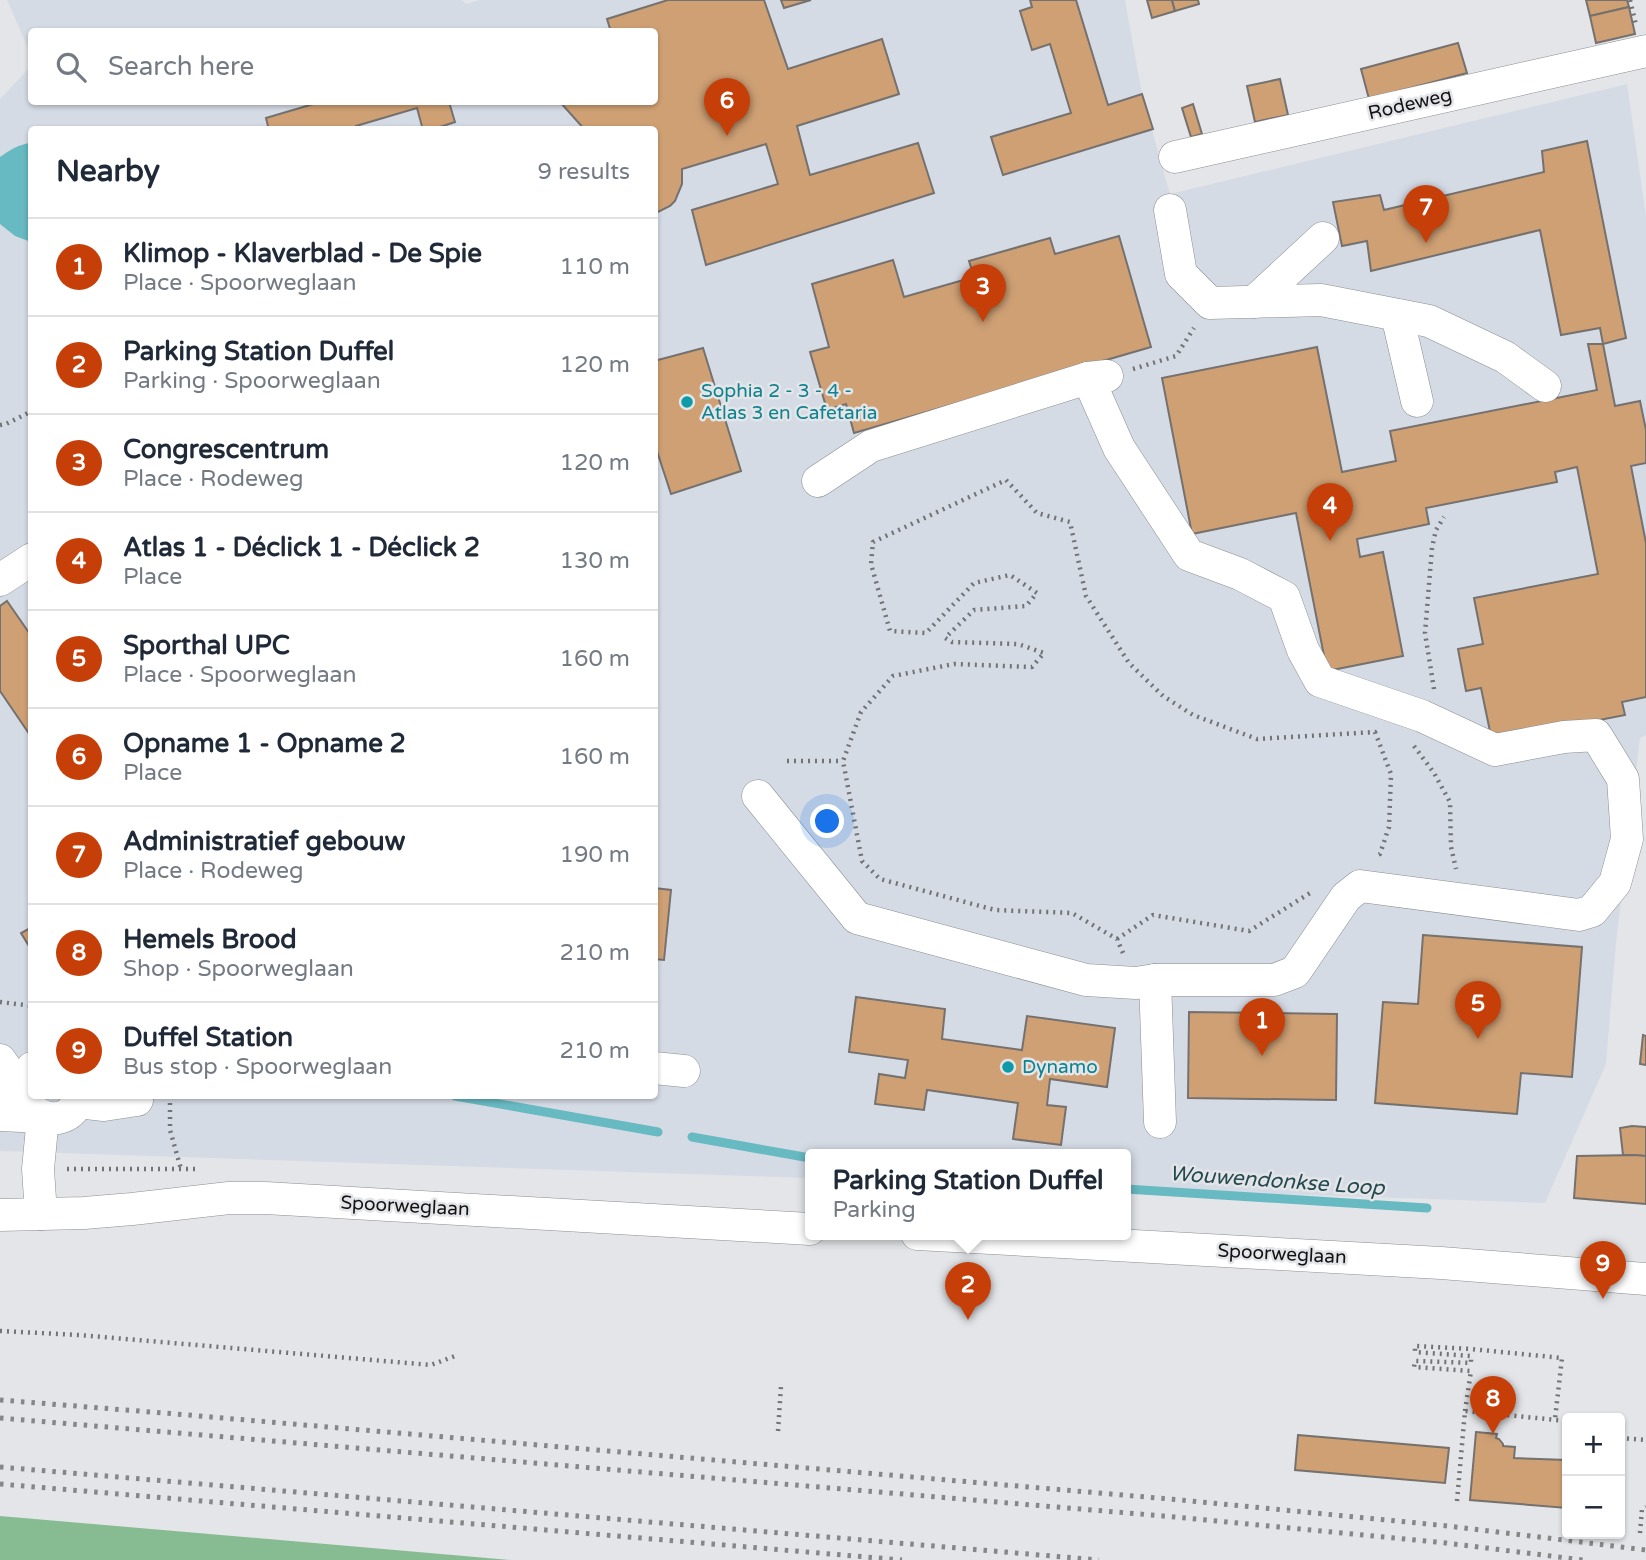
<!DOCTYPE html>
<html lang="en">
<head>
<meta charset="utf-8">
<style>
	body { margin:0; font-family:"Varela Round",sans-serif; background:#f2f2f3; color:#1f2937 }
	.controls { position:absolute; right:21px; bottom:21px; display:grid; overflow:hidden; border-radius:7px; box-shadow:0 2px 5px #0004 }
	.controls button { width:63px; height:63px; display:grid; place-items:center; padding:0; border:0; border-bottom:2px solid #e0e1e3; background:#fff; color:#1f2937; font:35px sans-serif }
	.you { position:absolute; left:828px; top:822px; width:24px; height:24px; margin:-18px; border:5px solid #fff; border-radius:50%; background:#1a73e8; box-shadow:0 0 0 10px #1a73e833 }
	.badge { display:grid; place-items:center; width:46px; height:46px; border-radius:50%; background:#c63f09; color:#fff; font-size:23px; font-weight:700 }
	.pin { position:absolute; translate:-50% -58px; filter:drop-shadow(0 2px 4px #0008) }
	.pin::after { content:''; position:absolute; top:37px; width:24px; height:21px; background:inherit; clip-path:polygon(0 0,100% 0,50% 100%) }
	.popup { position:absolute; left:805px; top:1149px; width:326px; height:91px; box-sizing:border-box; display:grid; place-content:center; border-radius:7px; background:#fff; filter:drop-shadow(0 2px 5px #0005); font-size:23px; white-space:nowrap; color:#747a83 }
	.popup b { font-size:26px; color:#1f2937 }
	.popup::after { content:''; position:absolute; left:50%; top:100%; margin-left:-14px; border:14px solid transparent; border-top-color:#fff }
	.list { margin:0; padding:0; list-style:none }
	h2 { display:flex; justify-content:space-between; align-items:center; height:91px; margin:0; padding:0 28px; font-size:30px }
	h2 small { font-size:23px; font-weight:400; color:#747a83 }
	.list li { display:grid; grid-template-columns:46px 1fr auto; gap:21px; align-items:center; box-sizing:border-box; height:98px; padding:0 28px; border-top:2px solid #e0e1e3 }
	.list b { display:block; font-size:26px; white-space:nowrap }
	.list p { margin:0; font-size:23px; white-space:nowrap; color:#747a83 }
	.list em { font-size:23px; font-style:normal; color:#747a83 }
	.icon { flex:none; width:38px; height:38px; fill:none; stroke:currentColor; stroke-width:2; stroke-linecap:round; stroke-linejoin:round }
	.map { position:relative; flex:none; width:1646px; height:1560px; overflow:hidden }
	.search { position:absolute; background:#fff; box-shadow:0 2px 5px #0004; left:28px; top:28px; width:630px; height:77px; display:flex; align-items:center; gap:18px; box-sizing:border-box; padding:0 24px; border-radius:7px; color:#747a83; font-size:26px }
	.panel { position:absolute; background:#fff; box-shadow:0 2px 5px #0004; left:28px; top:126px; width:630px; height:973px; border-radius:7px }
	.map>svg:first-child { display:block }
</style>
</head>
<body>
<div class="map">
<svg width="1646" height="1560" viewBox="0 0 1646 1560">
	<rect width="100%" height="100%" fill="#e4e5e8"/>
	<path fill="#d5dbe5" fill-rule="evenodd" d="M7,0H462L466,4L480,0H1125L1142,94L1170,194L1627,84L1646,216V735L1640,738L1616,943L1606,1064L1545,1203L1126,1189V1154H810V1178L0,1151V99L31,66L32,102H654V32H32L31,55ZM32,130H654V1096H32Z"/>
	<path fill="#87bc93" d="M0,1516L511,1560H0Z"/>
	<path fill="#67b9c2" d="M31,143H32L31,242L15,236L0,224V157C10,150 19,144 31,143Z"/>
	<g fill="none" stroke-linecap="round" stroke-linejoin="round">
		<g stroke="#67b9c2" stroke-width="9">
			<path d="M455,1096L658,1132"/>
			<path d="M692,1137L810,1158"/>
			<path d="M1126,1189L1427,1208"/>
		</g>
	</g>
	<g fill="#cfa074" stroke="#74716f" stroke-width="2">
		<path d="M668,0H764L788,69L882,39L899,94L797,126L810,175L918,143L934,193L706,265L692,210L778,184L766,144L682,169V184L675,201L670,206L654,214V130H585L560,102H654V32H611L607,19Z"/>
		<path d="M781,0H811L784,8Z"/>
		<path d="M1030,0H1076L1108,105L1142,94L1153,129L1003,175L991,137L1071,113L1050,44L1032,50L1020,11L1032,7Z"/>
		<path d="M1147,0H1172L1175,11L1152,18Z"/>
		<path d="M1172,0H1198L1199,4L1175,11Z"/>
		<path d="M1586,0H1627L1629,7L1590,16Z"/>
		<path d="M1629,7L1635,34L1596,43L1590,16Z"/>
		<path d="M1458,43L1467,73L1369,99L1361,69Z"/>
		<path d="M1280,79L1288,115L1255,122L1247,86Z"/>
		<path d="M320,102H449L455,122L431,130H423L417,108L356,126L357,130H269L266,118Z"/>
		<path d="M1193,104L1202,134L1191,137L1182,108Z"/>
		<path d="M1587,141L1626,338L1603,344L1600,328L1561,335L1540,230L1371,271L1367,241L1342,246L1333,202L1380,195L1384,210L1544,172L1542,151Z"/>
		<path d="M1119,236L1151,347L854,433L846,404L827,410L810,352L829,347L812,284L893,260L904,297L974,277L969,261L1050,238L1055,254Z"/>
		<path d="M1588,344H1603L1615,406L1640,401L1646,430V463L1631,466L1646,543V697L1622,702L1625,715L1492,741L1481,688L1466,691L1458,649L1483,644L1474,598L1598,574L1577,467L1555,472L1557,482L1426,508L1429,524L1357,539L1360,557L1383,552L1403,656L1327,671L1296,513L1192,534L1162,378L1317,347L1342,472L1396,461L1390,431L1597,390Z"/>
		<path d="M703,348L741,471L671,494L654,442V361Z"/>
		<path d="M7,601L32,637V738L0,691V606Z"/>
		<path d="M654,888L671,890L664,960L654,959Z"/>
		<path d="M32,927V951L21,933Z"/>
		<path d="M1423,935L1582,947L1572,1077L1521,1073L1517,1114L1375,1103L1383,1002L1418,1004Z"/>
		<path d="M856,997L945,1009L942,1039L1022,1050L1027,1016L1115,1028L1107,1087L1050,1079L1047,1105L1066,1107L1061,1145L1013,1139L1018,1103L927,1090L924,1110L875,1104L879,1074L905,1078L908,1060L849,1052Z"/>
		<path d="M1189,1012L1337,1014L1336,1100L1188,1098Z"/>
		<path d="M1643,1035L1646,1036V1065L1640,1064Z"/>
		<path d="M1632,1126L1646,1127V1156L1623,1155L1620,1128Z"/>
		<path d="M1635,1155L1646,1156V1204L1574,1198L1577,1156Z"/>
		<path d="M1476,1432L1497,1434L1496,1438L1499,1439L1503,1444V1446L1515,1447L1514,1458L1567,1460V1508L1470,1500Z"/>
		<path d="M1298,1435L1449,1448L1445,1483L1295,1470Z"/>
	</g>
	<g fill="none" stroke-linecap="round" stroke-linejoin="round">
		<defs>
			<g id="minor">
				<path d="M1175,157L1646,51"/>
				<path d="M1170,210L1181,274L1210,303L1321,300L1429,321L1505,357L1545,386"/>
				<path d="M1254,302L1323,238"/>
				<path d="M1397,315L1417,401"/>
				<path d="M1088,378L1119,448L1189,555L1240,574L1284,597L1303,650L1320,681L1422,716L1495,750L1564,737L1596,735L1623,779L1627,839L1615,883L1592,911L1579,915L1360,886L1346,897L1295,972L1274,980H1155"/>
				<path d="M818,481L871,446L1088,378L1107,376"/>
				<path d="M0,580L32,559"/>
				<path d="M758,796L857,918L1086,980L1136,983L1155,980L1160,1122"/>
				<path d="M0,1060L22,1091L8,1095"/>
				<path d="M32,1068C0,1105 65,1144 80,1096"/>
				<path d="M654,1068L684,1071"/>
				<path d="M78,1102L104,1105L137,1100"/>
				<path d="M0,1115L43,1117L38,1169L41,1214"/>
				<path d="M0,1215L84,1213L132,1209L229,1198H265L810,1229"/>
				<path d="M917,1234L1441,1263L1646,1279"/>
			</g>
		</defs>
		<use href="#minor" stroke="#8b8d90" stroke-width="33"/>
		<g stroke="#727375" stroke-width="4.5" stroke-dasharray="2 5" stroke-linecap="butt">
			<path d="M1630,0L1636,25"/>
			<path d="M1133,369L1176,356L1194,328"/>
			<path d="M0,425L6,424L32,411"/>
			<path d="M1434,689L1425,633L1432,548L1436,530L1444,517"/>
			<path d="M1414,746L1434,773L1450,802L1451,847L1456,869"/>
			<path d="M787,761H843"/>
			<path d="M1117,939L1153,915L1249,931L1310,893"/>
			<path d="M1123,953L1117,939L1072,913L995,910L880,879L862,861L843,761L861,712L893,676L954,664L1032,667L1044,653L1018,644L952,642L945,638L974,610L1026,606L1037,593L1010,575L974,583L926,633L890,631L871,564L873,542L1006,480L1037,513L1070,522L1086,596L1129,663L1163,696L1193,715L1257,739L1375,732L1391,774L1389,827L1380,854L1375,856"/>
			<path d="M0,1002L32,1006"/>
			<path d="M170,1096V1130L181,1169"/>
			<path d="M67,1169H195"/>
			<path d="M0,1331L79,1335L431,1365L455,1356"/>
			<path d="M1465,1411L1471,1371L1414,1367L1415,1361L1471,1363V1356L1415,1352V1346L1471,1349L1562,1358L1555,1419"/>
			<path d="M778,1431L781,1386"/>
			<path d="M1620,1438L1646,1440"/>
			<path d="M1457,1501L1465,1411L1567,1421"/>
			<path d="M1640,1533L1642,1509L1646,1507"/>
		</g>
		<use href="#minor" stroke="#fff" stroke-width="32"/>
		<g stroke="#858688" stroke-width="5" stroke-dasharray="3.5 7" stroke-linecap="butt">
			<path d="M0,1400L176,1414L1181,1500L1448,1526L1646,1550"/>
			<path d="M0,1418L1175,1517L1446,1543L1583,1560"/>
			<path d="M0,1467L1099,1560"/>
			<path d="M0,1484L902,1560"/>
		</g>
	</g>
	<g fill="#0f9aa8" stroke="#e4e5e8" stroke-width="2.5">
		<circle cx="687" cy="402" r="7"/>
		<circle cx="1008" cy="1067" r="7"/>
	</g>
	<g text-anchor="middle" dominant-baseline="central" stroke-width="5" stroke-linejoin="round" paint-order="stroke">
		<g font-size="19" fill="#131314" stroke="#e4e5e8">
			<text transform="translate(1410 104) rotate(-13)">Rodeweg</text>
			<text transform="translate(405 1206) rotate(3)">Spoorweglaan</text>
			<text transform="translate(1282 1254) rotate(3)">Spoorweglaan</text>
		</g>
		<g font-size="19" fill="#0d838f" stroke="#e4e5e8" text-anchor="start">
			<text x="701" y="391">Sophia 2 - 3 - 4 -<tspan x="701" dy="22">Atlas 3 en Cafetaria</tspan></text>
			<text x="1022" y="1067">Dynamo</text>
		</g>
		<g font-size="21" font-style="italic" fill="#234a4e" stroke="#e4e5e8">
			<text transform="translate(1277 1181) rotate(4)">Wouwendonkse Loop</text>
		</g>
	</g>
</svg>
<div class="controls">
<button>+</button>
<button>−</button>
</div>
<div class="you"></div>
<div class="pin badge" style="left:1262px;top:1056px">1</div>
<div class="pin badge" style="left:968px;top:1320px">2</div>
<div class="popup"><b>Parking Station Duffel</b>Parking</div>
<div class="pin badge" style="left:983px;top:322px">3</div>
<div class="pin badge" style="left:1330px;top:541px">4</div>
<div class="pin badge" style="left:1478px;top:1039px">5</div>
<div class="pin badge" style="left:727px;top:136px">6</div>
<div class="pin badge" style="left:1426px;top:243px">7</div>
<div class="pin badge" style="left:1493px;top:1434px">8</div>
<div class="pin badge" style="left:1603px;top:1299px">9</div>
<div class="search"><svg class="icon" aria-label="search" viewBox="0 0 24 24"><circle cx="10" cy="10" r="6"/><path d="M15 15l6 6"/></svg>Search here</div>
<section class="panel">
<h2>Nearby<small>9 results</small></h2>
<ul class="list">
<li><span class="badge">1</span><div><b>Klimop - Klaverblad - De Spie</b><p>Place · Spoorweglaan</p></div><em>110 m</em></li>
<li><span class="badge">2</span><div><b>Parking Station Duffel</b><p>Parking · Spoorweglaan</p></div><em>120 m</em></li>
<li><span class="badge">3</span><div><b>Congrescentrum</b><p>Place · Rodeweg</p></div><em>120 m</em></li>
<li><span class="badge">4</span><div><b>Atlas 1 - Déclick 1 - Déclick 2</b><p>Place</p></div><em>130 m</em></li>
<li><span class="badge">5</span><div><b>Sporthal UPC</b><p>Place · Spoorweglaan</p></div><em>160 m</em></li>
<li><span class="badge">6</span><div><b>Opname 1 - Opname 2</b><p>Place</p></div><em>160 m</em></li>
<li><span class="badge">7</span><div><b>Administratief gebouw</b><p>Place · Rodeweg</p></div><em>190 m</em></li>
<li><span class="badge">8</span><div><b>Hemels Brood</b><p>Shop · Spoorweglaan</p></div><em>210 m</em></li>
<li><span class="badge">9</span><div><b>Duffel Station</b><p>Bus stop · Spoorweglaan</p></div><em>210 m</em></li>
</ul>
</section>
</div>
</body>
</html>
